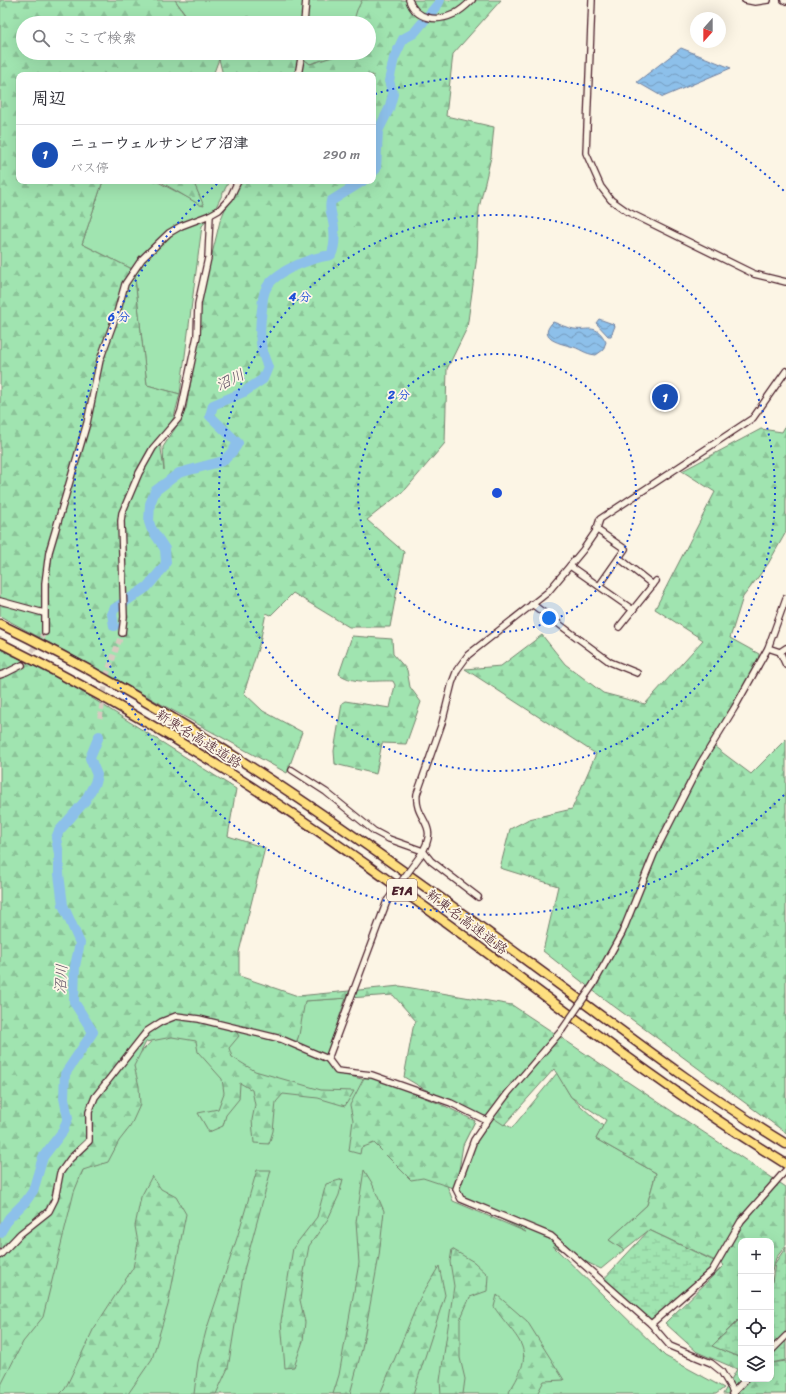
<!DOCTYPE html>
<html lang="ja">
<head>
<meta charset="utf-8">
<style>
	body { margin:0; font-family:Sriracha,"Klee One",sans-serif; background:#f2f2f3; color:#2b2b33 }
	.controls { position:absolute; right:12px; bottom:12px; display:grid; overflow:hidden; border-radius:8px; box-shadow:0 4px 16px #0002 }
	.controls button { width:36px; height:36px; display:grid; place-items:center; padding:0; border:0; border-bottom:1px solid #e1e1e2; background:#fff; color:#2b2b33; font:20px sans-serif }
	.compass { position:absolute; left:690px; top:12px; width:36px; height:36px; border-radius:50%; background:#fff; box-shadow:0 4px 16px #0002; rotate:201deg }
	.you { position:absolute; left:549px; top:618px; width:14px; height:14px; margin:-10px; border:3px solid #fff; border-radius:50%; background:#1a73e8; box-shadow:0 0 0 6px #1a73e833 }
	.badge { display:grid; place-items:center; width:26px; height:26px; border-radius:50%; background:#111827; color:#fff; font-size:13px; font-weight:700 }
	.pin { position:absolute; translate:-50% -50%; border:2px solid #fff; box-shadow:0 1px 4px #0006 }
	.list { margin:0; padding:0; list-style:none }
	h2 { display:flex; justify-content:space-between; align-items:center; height:52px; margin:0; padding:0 16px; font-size:17px }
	h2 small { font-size:13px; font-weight:400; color:#7c7c81 }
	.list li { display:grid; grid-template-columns:26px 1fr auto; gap:12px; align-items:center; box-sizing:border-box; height:60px; padding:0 16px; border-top:1px solid #e1e1e2 }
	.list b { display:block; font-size:15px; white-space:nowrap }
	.list p { margin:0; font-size:13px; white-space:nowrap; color:#7c7c81 }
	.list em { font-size:13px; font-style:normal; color:#7c7c81 }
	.icon { flex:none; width:22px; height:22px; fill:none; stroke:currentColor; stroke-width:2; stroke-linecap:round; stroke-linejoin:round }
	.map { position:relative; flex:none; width:786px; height:1394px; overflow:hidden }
	.search { position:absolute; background:#fff; box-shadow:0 4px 16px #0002; left:16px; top:16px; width:360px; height:44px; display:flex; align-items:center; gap:10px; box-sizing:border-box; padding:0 14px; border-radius:22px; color:#7c7c81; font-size:15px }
	.panel { position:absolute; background:#fff; box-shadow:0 4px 16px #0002; left:16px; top:72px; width:360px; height:112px; border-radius:8px }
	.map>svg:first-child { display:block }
</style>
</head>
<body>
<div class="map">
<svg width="786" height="1394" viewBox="0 0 786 1394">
	<defs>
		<pattern id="forest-firs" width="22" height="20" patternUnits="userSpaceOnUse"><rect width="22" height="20" fill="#a0e4b0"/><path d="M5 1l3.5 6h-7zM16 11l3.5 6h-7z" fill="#8bc398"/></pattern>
		<pattern id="wetland-marsh" width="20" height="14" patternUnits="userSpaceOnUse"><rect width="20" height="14" fill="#a0e4b0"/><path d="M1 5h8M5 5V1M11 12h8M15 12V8" fill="none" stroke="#8bc398"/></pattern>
		<pattern id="water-waves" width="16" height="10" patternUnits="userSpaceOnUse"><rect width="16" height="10" fill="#8dc0ea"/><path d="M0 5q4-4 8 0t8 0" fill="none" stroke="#759bbe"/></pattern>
	</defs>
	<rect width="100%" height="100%" fill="#fcf5e5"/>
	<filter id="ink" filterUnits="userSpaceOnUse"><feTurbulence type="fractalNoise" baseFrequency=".025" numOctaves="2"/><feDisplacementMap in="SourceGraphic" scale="8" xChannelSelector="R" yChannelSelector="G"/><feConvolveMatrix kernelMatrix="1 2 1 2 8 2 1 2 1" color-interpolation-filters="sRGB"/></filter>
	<g filter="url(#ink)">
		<g fill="#a0e4b0" stroke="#75826e">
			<path d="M175,0H368L358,23H257L248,16L243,23H192Z"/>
			<path d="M296,53H346L310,64Z"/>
			<path d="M103,181H156L200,204L192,181H229L213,213L202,226L180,394L147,385L134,270L82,244Z"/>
			<path d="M346,998L326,1056L297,1042L304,1001Z"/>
			<path d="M174,1017L280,1041L329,1061L337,1073L374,1082L475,1121L445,1180L453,1201L526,1232L461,1199L459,1181L474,1140L492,1117L512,1128L557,1073L571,1097L603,1126L596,1139L656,1173L647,1205L609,1240L624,1250L601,1269L553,1246L665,1356L724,1388L716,1394H0V1355L131,1063Z"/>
		</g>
		<g fill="url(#forest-firs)" stroke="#75826e" fill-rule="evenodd">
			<path d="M0,0H175L191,23H23V53H214L219,58L222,53H296L310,64L345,53H369V23H353L357,10L362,0H501L453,54L446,116L494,127L491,157L479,208L477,256L467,328L447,369L445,443L406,489L367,520L404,552L390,627H349L293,593L271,615L266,613L260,642L244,693L263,711L302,732L287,773L0,616ZM219,59L223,75H373V181H237L220,221L201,300L199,334L186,409L180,421L163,447L164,470L160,442L174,417L180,394L147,385L134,270L82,244L103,181H19V75H213Z"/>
			<path d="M159,181H193L204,206L200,205Z"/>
			<path d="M786,425V532L768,564L743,597L730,638L759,654L758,661L711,744L751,774L786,739V1133L600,996L543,951L558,886L500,868L510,829L529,819L572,809L596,754L465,669L501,666L542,635L565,664L603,693L645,704L703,640L655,609L715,492L682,471L761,429L782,432Z"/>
			<path d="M352,636L392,639L393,654L407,670L410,687L421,702L406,744L382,743L376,774L335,764L334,751L342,703L345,701L390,708L395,685L393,681C375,680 355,685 339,674Z"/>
			<path d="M0,649L60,678L236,789L228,836L265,848L239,952V976L298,996L400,986L512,1005L786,1187V1245L776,1258L771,1274L773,1287L771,1288V1241H741V1317L712,1346L741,1358V1379H771V1363L786,1361V1394H723L737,1369L697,1352L665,1323L724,1265L649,1230L624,1250L609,1240L647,1205L656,1173L596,1139L606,1120L571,1097L554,1069L504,1125L492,1117L481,1115L424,1089L404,1077L413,1028L416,1021L393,995L305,1001L299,1035L296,1043L234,1028L239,1036L229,1048L232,1057L255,1071L321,1090L354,1091L345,1106L318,1098L283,1094L276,1102L273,1131L269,1144L254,1143L252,1120L255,1105L252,1090L240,1083L239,1099L226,1115L223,1126L209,1132L198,1113L218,1109L224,1093L222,1079L198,1052L196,1041L172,1037L146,1042L134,1066L139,1086L140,1105L130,1127L119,1141L108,1162L83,1170L74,1192L43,1317L23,1342L0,1387Z"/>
			<path d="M366,1074L445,1106L475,1121L463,1145L456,1189L423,1178L411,1180L374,1143L361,1148L360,1154L349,1151L353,1120L350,1105Z"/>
			<path d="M257,1170H271L244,1270L228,1368L216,1394H194L198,1362L206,1331L237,1238Z"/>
			<path d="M364,1170L372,1183L384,1211L379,1256L362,1349L350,1394H333L339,1375L359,1263L356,1222Z"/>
			<path d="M152,1176L161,1189L176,1197L186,1214L168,1305L152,1359L128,1394H60L65,1389L93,1330L133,1268L138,1243L135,1226L141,1197Z"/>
			<path d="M343,1179L339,1195L328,1219L309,1246L303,1277L300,1300L305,1322L303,1341L294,1367L285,1368L281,1321L293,1248L317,1217L326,1184Z"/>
			<path d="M452,1249L474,1262L488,1275L487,1291L470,1297L460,1320V1358L465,1379L463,1394H441L440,1381L454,1286L450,1262Z"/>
			<path d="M439,1266L445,1295L413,1394H380L420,1298Z"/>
			<path d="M497,1295L527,1321L564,1380L544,1381L537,1394H510L509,1392C538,1347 519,1343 494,1307Z"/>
		</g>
		<g fill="url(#wetland-marsh)" stroke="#75826e">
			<path d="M649,1230L716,1262L651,1324L602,1281Z"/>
			<path d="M786,1247V1360L771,1363V1289L775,1263Z"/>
			<path d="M741,1318V1358L712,1346Z"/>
		</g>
		<g fill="url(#water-waves)" stroke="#72809e">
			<path d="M681,48L731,68L663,97L637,82Z"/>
			<path d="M599,319L613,324L615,326L611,336H608L596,323Z"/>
			<path d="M553,322C559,324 567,328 574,329C590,331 596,323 606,342L603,350L596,355C584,354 580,348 570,346C558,343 537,338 553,322Z"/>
		</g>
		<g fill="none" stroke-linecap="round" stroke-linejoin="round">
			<g stroke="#8dc0ea" stroke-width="10">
				<path d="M373,172L376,169L378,131L389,109L393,94L389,81L394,58L403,39L414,33L438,4L440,0"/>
				<path d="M114,626L112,614L114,609L147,587L164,567L166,562L165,549L151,528L149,522L150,504L155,491L179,473L223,461L233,451L238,443L210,416L213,405L244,392L263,379L268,367C259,347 259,330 262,309C263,304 262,299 264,294C269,272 311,258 331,255C336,245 335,228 332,217C331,211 329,208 331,201L363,181"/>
				<path d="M0,1233L9,1218L26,1201L33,1191L43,1157L63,1131L68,1118L64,1098L65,1074L93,1032L74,1002L75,966L80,943L63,905L59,874V854L56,838L59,831L85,801L95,783L97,775L90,758L99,736"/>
			</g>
			<g stroke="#d8cac0" stroke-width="5.5" stroke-dasharray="5.5 3" stroke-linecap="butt">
				<path d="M22,665L45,632"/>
				<path d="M100,718L107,674L122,633"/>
			</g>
			<defs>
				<g id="minor">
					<path d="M409,0C416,20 437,22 454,14C460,11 467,5 472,0"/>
					<path d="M592,0L586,153L601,187L611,200L628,212L754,274L786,282"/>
					<path d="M745,0L755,2L768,0"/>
					<path d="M784,0L786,1"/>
					<path d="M304,23L306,0"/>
					<path d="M298,75L302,53"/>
					<path d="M596,529L625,549L599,586"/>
					<path d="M619,558L653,585"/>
					<path d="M570,566L633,610"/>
					<path d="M0,601L44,613"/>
					<path d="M532,604L610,662L637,673"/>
					<path d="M619,627L656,581"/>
					<path d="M45,632V583L49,552L87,423L100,360L117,313L125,284L142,259L169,233L181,226L210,215L219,210L230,198L238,181"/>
					<path d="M122,633L124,617L121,521L122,513L139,473L153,448L178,419L181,411L197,336L198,304L208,258L210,215"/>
					<path d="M768,648L780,652L786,665"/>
					<path d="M780,652L786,648"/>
					<path d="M0,675L6,673L22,665"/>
					<path d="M292,770L326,792L374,831L389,839L423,851L431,861L478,897"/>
					<path d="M420,856C442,823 414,822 417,794L442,723L452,683L457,670L468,655L548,592L583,550L596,531L600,519L753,418L786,371"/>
					<path d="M593,985L622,933L654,854L700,764L735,707L768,648L786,598"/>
					<path d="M328,1059L387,901"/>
					<path d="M487,1121L474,1140L456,1189L461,1199L551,1236L651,1324L670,1346L711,1363L721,1371L734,1393"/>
					<path d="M0,1255L20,1234L49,1211L55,1199L60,1173L70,1159L89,1141V1112L95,1097L147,1031L161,1022L176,1016L199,1019L281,1039L328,1059L337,1071L372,1075L451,1103L487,1121L508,1093L562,1030"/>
					<path d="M651,1324L712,1271L741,1221L786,1170"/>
					<path d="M771,1351L786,1336"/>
					<path d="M732,1394L746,1379"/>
				</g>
				<g id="highway">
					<path d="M0,624C189,715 359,837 527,961C612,1023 696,1089 786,1144"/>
					<path d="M0,643C143,714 279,800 407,894C533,985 654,1083 786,1164"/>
				</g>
			</defs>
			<use href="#minor" stroke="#4a1f2b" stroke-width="8"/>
			<use href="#highway" stroke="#4a1f2b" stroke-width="11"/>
			<use href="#minor" stroke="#fcf5e5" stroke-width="5.5"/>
			<use href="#highway" stroke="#fedf80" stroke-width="8"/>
			<defs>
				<g id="minor-bridge">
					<path d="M387,901L420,856"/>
					<path d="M562,1030L593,985"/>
				</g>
			</defs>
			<use href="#minor-bridge" stroke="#4a1f2b" stroke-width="8" stroke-linecap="butt"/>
			<use href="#minor-bridge" stroke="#fcf5e5" stroke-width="5.5"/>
		</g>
	</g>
	<g fill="none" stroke="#1d4ed8" stroke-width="2" stroke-dasharray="2 4">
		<circle cx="497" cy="493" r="139"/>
		<circle cx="497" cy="493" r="278"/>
		<path d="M784 795A417 417 0 1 1 218 183M375 94A417 417 0 0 1 784 191"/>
	</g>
	<g text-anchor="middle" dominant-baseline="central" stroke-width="3.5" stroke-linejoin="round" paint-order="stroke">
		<rect fill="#fcf5e5" stroke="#7f5f63" stroke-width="1" x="387" y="879" width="30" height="22" rx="3"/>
		<g font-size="13" font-weight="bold" fill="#4a1f2b">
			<text x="402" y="890">E1A</text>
		</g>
		<g font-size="14" fill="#4a1f2b" stroke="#fcf5e5">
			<text transform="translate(199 739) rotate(32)">新東名高速道路</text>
			<text transform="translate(467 922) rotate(37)">新東名高速道路</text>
		</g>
		<g font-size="15" font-style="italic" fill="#5e4f64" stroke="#fcf5e5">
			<text transform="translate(230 380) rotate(-26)">沼川</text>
			<text transform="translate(61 979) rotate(-86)">沼川</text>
		</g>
	</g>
	<circle cx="497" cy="493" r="6" fill="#1d4ed8" stroke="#fcf5e5" stroke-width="2"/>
	<g font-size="12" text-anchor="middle" font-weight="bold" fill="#1d4ed8" stroke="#fcf5e5" stroke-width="3.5" stroke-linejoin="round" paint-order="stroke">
		<text x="300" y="301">4 分</text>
		<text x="119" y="321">6 分</text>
		<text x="399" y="399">2 分</text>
	</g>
</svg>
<div class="controls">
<button>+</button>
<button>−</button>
<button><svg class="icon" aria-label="locate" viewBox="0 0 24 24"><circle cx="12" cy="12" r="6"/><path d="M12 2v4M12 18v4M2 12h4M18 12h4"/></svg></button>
<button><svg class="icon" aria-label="layers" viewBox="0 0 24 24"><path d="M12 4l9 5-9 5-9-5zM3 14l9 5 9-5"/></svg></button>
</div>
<svg class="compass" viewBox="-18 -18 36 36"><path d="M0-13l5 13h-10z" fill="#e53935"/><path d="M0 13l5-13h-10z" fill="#7c7c81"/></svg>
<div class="you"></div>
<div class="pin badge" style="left:665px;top:397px;background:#1a4fb4">1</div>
<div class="search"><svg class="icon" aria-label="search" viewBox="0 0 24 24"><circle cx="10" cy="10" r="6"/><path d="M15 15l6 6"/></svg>ここで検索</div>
<section class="panel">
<h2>周辺<small></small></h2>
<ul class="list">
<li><span class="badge" style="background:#1a4fb4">1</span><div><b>ニューウェルサンピア沼津</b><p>バス停</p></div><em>290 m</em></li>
</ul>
</section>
</div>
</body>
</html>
